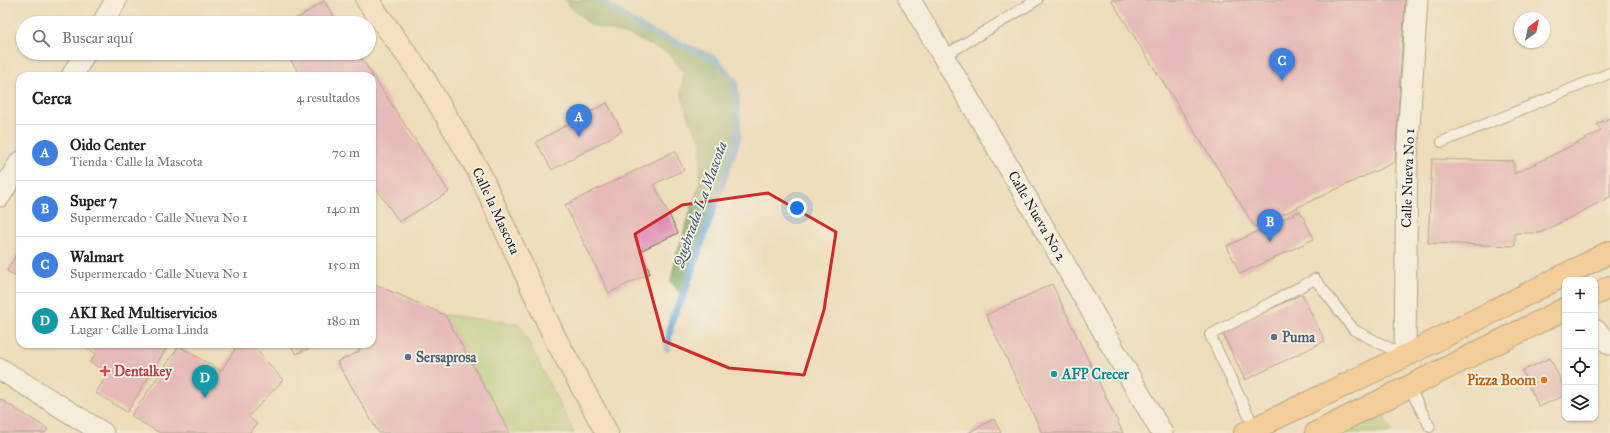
<!DOCTYPE html>
<html lang="es">
<head>
<meta charset="utf-8">
<style>
	body { margin:0; font-family:"IM FELL Great Primer",serif; background:#f2f2f2; color:#202124 }
	.controls { position:absolute; right:12px; bottom:12px; display:grid; overflow:hidden; border-radius:8px; box-shadow:0 1px 3px #0004 }
	.controls button { width:36px; height:36px; display:grid; place-items:center; padding:0; border:0; border-bottom:1px solid #e0e0e0; background:#fff; color:#202124; font:20px sans-serif }
	.compass { position:absolute; left:1514px; top:12px; width:36px; height:36px; border-radius:50%; background:#fff; box-shadow:0 1px 3px #0004; rotate:33deg }
	.you { position:absolute; left:797px; top:208px; width:14px; height:14px; margin:-10px; border:3px solid #fff; border-radius:50%; background:#1a73e8; box-shadow:0 0 0 6px #1a73e833 }
	.badge { display:grid; place-items:center; width:26px; height:26px; border-radius:50%; background:#b5179e; color:#fff; font-size:13px; font-weight:700 }
	.pin { position:absolute; translate:-50% -33px; filter:drop-shadow(0 1px 2px #0008) }
	.pin::after { content:''; position:absolute; top:21px; width:14px; height:12px; background:inherit; clip-path:polygon(0 0,100% 0,50% 100%) }
	.list { margin:0; padding:0; list-style:none }
	h2 { display:flex; justify-content:space-between; align-items:center; height:52px; margin:0; padding:0 16px; font-size:17px }
	h2 small { font-size:13px; font-weight:400; color:#757577 }
	.list li { display:grid; grid-template-columns:26px 1fr auto; gap:12px; align-items:center; box-sizing:border-box; height:56px; padding:0 16px; border-top:1px solid #e0e0e0 }
	.list b { display:block; font-size:15px; white-space:nowrap }
	.list p { margin:0; font-size:13px; white-space:nowrap; color:#757577 }
	.list em { font-size:13px; font-style:normal; color:#757577 }
	.icon { flex:none; width:22px; height:22px; fill:none; stroke:currentColor; stroke-width:2; stroke-linecap:round; stroke-linejoin:round }
	.map { position:relative; flex:none; width:1610px; height:433px; overflow:hidden }
	.search { position:absolute; background:#fff; box-shadow:0 1px 3px #0004; left:16px; top:16px; width:360px; height:44px; display:flex; align-items:center; gap:10px; box-sizing:border-box; padding:0 14px; border-radius:22px; color:#757577; font-size:15px }
	.panel { position:absolute; background:#fff; box-shadow:0 1px 3px #0004; left:16px; top:72px; width:360px; height:276px; border-radius:12px }
	.map>svg:first-child { display:block }
</style>
</head>
<body>
<div class="map">
<svg width="1610" height="433" viewBox="0 0 1610 433">
	<rect width="100%" height="100%" fill="#f7f3e8"/>
	<filter id="ink" filterUnits="userSpaceOnUse"><feTurbulence type="fractalNoise" baseFrequency=".025" numOctaves="2"/><feDisplacementMap in="SourceGraphic" scale="8" xChannelSelector="R" yChannelSelector="G"/><feConvolveMatrix kernelMatrix="1 2 1 2 8 2 1 2 1" color-interpolation-filters="sRGB"/></filter>
	<filter id="wash" filterUnits="userSpaceOnUse"><feTurbulence type="fractalNoise" baseFrequency=".012" numOctaves="4" result="noise"/><feDisplacementMap in="SourceGraphic" scale="16" xChannelSelector="R" yChannelSelector="G"/><feGaussianBlur stdDeviation="0.9" result="paint"/><feColorMatrix in="noise" values="0 0 0 0 0 0 0 0 0 0 0 0 0 0 0 0 0 1.4 0 .05"/><feComposite in="paint" operator="in"/></filter>
	<g filter="url(#wash)">
		<rect width="100%" height="100%" fill="#edddba"/>
		<g fill="#a3ca74" stroke="#607348">
			<path d="M445,315L519,324L574,433H510Z"/>
			<path d="M1380,409L1392,433H1337Z"/>
		</g>
		<path fill="#82ae66" stroke="#4f6541" d="M564,0H599L643,29L715,59L735,82L738,137L683,296L671,282L677,253L700,183L701,142L689,119L681,92L684,72L668,53L631,36L590,25Z"/>
		<g fill="none" stroke-linecap="round" stroke-linejoin="round">
			<path stroke="#6ba8dc" stroke-width="7" d="M599,0L643,29L715,59L735,82L738,137L683,296L672,319L667,349"/>
		</g>
		<g id="blocks">
			<g fill="#de91b7">
				<path d="M1111,0H1405L1395,162L1255,227Z"/>
				<path d="M324,1L338,23H290Z"/>
				<path d="M286,53H358L449,192L399,222L372,182V76H301Z"/>
				<path d="M262,72L264,76H256Z"/>
				<path d="M607,103L622,131L552,170L536,142Z"/>
				<path d="M1610,118V197L1540,233H1515V246L1428,243L1432,159L1514,161V174L1601,131L1597,124Z"/>
				<path d="M675,151L684,170L654,184L678,233L640,251L650,273L609,293L565,205Z"/>
				<path d="M1300,211L1314,239L1240,274L1227,246Z"/>
				<path d="M20,248V278L7,271Z"/>
				<path d="M372,283L445,315L510,433H379L337,362L360,351L356,344H372Z"/>
				<path d="M1052,284L1123,433H1042L986,315Z"/>
				<path d="M1302,294L1325,341L1245,380L1222,332Z"/>
				<path d="M80,344H169L127,412L96,393L108,373L90,362L96,354Z"/>
				<path d="M238,344H251L283,380L248,417L257,424L249,433H160L131,416L179,346L221,371Z"/>
				<path d="M290,344H319L296,354Z"/>
				<path d="M1550,358L1565,389V395L1539,407L1522,371Z"/>
				<path d="M0,399L48,429L45,433H0Z"/>
				<path d="M994,419L1001,433H968Z"/>
			</g>
		</g>
	</g>
	<g filter="url(#ink)">
		<use href="#blocks" fill-opacity="0" stroke="#656053" stroke-width="1"/>
		<g fill="none" stroke-linecap="round" stroke-linejoin="round">
			<defs>
				<g id="lane">
					<path d="M944,56L1037,0"/>
					<path d="M1442,142L1610,73"/>
					<path d="M1409,387L1430,427"/>
					<path d="M1255,429L1210,335L1315,279L1354,330L1403,355"/>
				</g>
				<g id="street">
					<path d="M910,0L1018,183L1162,433"/>
					<path d="M103,23L116,0"/>
					<path d="M72,76L85,53"/>
					<path d="M0,196L20,162"/>
					<path d="M1595,330L1610,344"/>
					<path d="M1405,356L1407,157L1417,0"/>
					<path d="M0,369L103,433"/>
				</g>
				<path id="secondary" d="M367,0L423,77L479,172L555,338L607,433"/>
				<g id="highway">
					<path d="M1595,294L1610,287"/>
					<path d="M1245,433L1405,356L1610,252"/>
					<path d="M1316,433L1565,309"/>
				</g>
			</defs>
			<use href="#lane" stroke="#656053" stroke-width="12"/>
			<use href="#street" stroke="#656053" stroke-width="23"/>
			<use href="#secondary" stroke="#656053" stroke-width="24"/>
			<use href="#highway" stroke="#656053" stroke-width="24"/>
			<use href="#lane" stroke="#fff" stroke-width="10"/>
			<use href="#street" stroke="#fff" stroke-width="21"/>
			<use href="#secondary" stroke="#fee4c6" stroke-width="22"/>
			<use href="#highway" stroke="#fdbc70" stroke-width="22"/>
		</g>
	</g>
	<path d="M0 0H1610V433H0ZM768,193L836,232L824,310L804,375L729,368L664,341L635,234L682,205Z" fill="#edddba" fill-opacity=".55" fill-rule="evenodd"/>
	<path fill="none" stroke="#d62828" stroke-width="3" stroke-linejoin="round" d="M768,193L836,232L824,310L804,375L729,368L664,341L635,234L682,205Z"/>
	<g fill="#5c6f8a" stroke="#f7f3e8" stroke-width="1.5">
		<circle cx="1274" cy="337" r="4"/>
		<circle cx="408" cy="357" r="4"/>
	</g>
	<path fill="#e0444e" stroke="#f7f3e8" stroke-width="1.5" d="M103 365h4v4h4v4h-4v4h-4v-4h-4v-4h4z"/>
	<circle fill="#0f9aa8" stroke="#f7f3e8" stroke-width="1.5" cx="1054" cy="374" r="4"/>
	<circle fill="#e8710a" stroke="#f7f3e8" stroke-width="1.5" cx="1544" cy="380" r="4"/>
	<g text-anchor="middle" dominant-baseline="central" stroke-width="3.5" stroke-linejoin="round" paint-order="stroke">
		<g font-size="14" fill="#1c1c1c" stroke="#f7f3e8">
			<text transform="translate(1408 178) rotate(-88)">Calle Nueva No 1</text>
			<text transform="translate(496 211) rotate(65)">Calle la Mascota</text>
			<text transform="translate(1037 216) rotate(60)">Calle Nueva No 2</text>
		</g>
		<g font-size="14" font-weight="bold" fill="#4e5e75" stroke="#f7f3e8" text-anchor="start">
			<text x="1282" y="337">Puma</text>
			<text x="416" y="357">Sersaprosa</text>
		</g>
		<g font-size="14" font-weight="bold" fill="#be3a42" stroke="#f7f3e8" text-anchor="start">
			<text x="114" y="371">Dentalkey</text>
		</g>
		<g font-size="14" font-weight="bold" fill="#0d838f" stroke="#f7f3e8" text-anchor="start">
			<text x="1062" y="374">AFP Crecer</text>
		</g>
		<g font-size="14" font-weight="bold" fill="#c56008" stroke="#f7f3e8" text-anchor="end">
			<text x="1536" y="380">Pizza Boom</text>
		</g>
		<g font-size="15" font-style="italic" fill="#3c5469" stroke="#f7f3e8">
			<text transform="translate(700 204) rotate(-70)">Quebrada La Mascota</text>
		</g>
	</g>
</svg>
<div class="controls">
<button>+</button>
<button>−</button>
<button><svg class="icon" aria-label="locate" viewBox="0 0 24 24"><circle cx="12" cy="12" r="6"/><path d="M12 2v4M12 18v4M2 12h4M18 12h4"/></svg></button>
<button><svg class="icon" aria-label="layers" viewBox="0 0 24 24"><path d="M12 4l9 5-9 5-9-5zM3 14l9 5 9-5"/></svg></button>
</div>
<svg class="compass" viewBox="-18 -18 36 36"><path d="M0-13l5 13h-10z" fill="#e53935"/><path d="M0 13l5-13h-10z" fill="#757577"/></svg>
<div class="you"></div>
<div class="pin badge" style="left:579px;top:137px;background:#3f7fe0">A</div>
<div class="pin badge" style="left:1270px;top:242px;background:#3f7fe0">B</div>
<div class="pin badge" style="left:1282px;top:81px;background:#3f7fe0">C</div>
<div class="pin badge" style="left:205px;top:398px;background:#0f9aa8">D</div>
<div class="search"><svg class="icon" aria-label="search" viewBox="0 0 24 24"><circle cx="10" cy="10" r="6"/><path d="M15 15l6 6"/></svg>Buscar aquí</div>
<section class="panel">
<h2>Cerca<small>4 resultados</small></h2>
<ul class="list">
<li><span class="badge" style="background:#3f7fe0">A</span><div><b>Oido Center</b><p>Tienda · Calle la Mascota</p></div><em>70 m</em></li>
<li><span class="badge" style="background:#3f7fe0">B</span><div><b>Super 7</b><p>Supermercado · Calle Nueva No 1</p></div><em>140 m</em></li>
<li><span class="badge" style="background:#3f7fe0">C</span><div><b>Walmart</b><p>Supermercado · Calle Nueva No 1</p></div><em>150 m</em></li>
<li><span class="badge" style="background:#0f9aa8">D</span><div><b>AKI Red Multiservicios</b><p>Lugar · Calle Loma Linda</p></div><em>180 m</em></li>
</ul>
</section>
</div>
</body>
</html>
